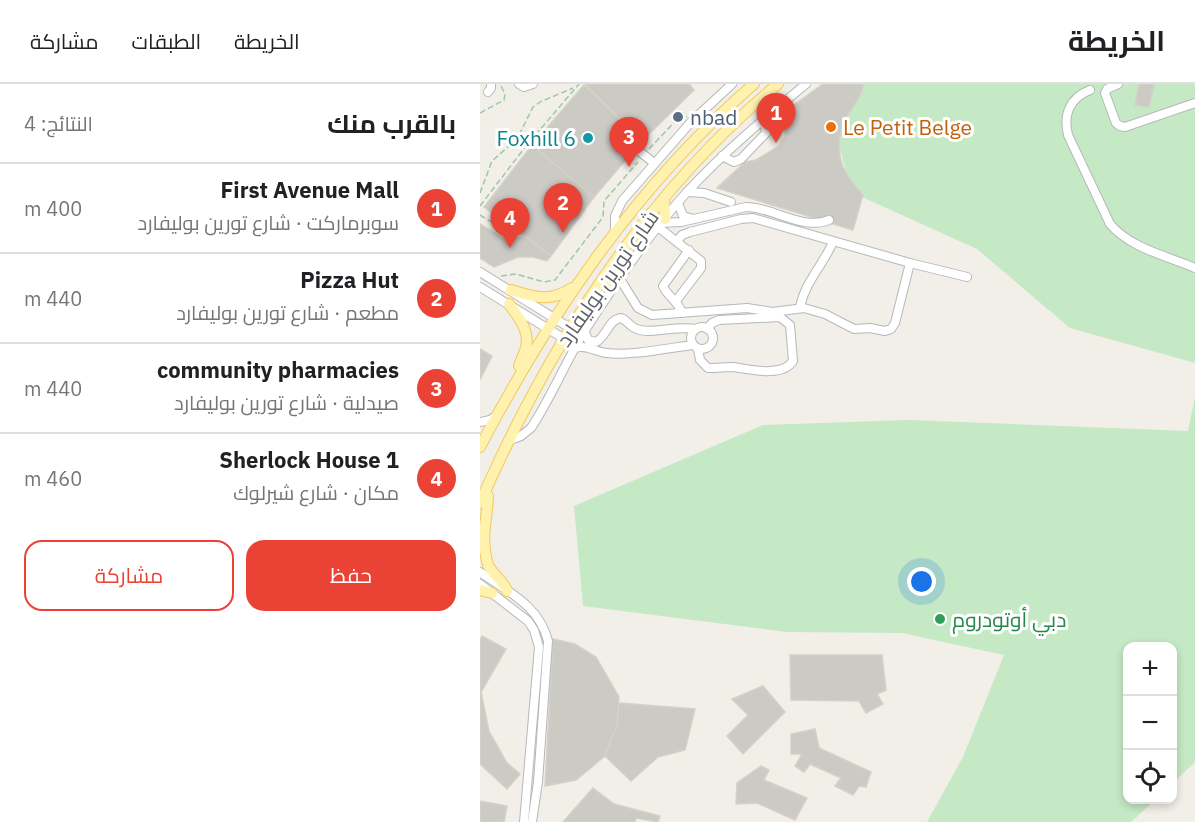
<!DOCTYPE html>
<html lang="ar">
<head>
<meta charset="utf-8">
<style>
	body { margin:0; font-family:"IBM Plex Sans",Cairo,sans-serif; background:#f2f2f2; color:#202124; direction:rtl }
	.controls { position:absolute; right:18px; bottom:18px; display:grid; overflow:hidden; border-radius:12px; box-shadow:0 3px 9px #0003 }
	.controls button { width:54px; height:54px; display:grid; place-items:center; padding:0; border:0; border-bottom:2px solid #e0e0e0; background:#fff; color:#202124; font:30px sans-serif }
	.you { position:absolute; left:442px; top:498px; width:21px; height:21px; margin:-15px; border:4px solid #fff; border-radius:50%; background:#1a73e8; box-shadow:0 0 0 9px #1a73e833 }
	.badge { display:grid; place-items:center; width:39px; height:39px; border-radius:50%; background:#ea4335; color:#fff; font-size:20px; font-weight:700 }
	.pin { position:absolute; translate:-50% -50px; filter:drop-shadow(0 2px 3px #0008) }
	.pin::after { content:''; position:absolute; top:32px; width:21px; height:18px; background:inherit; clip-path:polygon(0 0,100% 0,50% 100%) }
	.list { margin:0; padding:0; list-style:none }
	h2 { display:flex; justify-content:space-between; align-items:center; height:78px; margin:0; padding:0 24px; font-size:26px }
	h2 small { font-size:20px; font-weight:400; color:#757577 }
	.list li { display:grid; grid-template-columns:39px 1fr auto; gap:18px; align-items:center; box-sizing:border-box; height:90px; padding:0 24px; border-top:2px solid #e0e0e0 }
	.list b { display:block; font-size:22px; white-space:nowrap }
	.list p { margin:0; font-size:20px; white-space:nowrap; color:#757577 }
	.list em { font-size:20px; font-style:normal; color:#757577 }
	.actions { display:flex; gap:12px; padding:18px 24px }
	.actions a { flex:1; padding:14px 0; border:2px solid #ea4335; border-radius:18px; text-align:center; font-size:21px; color:#ea4335 }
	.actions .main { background:#ea4335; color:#fff }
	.icon { flex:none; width:33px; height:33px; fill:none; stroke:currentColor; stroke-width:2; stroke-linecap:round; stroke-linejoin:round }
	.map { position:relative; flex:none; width:715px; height:738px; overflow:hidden; direction:ltr }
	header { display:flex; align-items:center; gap:36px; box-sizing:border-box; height:84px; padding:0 30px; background:#fff; border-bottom:2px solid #e0e0e0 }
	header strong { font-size:28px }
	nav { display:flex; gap:33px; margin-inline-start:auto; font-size:21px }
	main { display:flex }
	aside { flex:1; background:#fff }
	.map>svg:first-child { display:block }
</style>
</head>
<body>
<header>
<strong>الخريطة</strong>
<nav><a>الخريطة</a><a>الطبقات</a><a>مشاركة</a></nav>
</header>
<main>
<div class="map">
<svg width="715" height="738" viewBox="0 0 715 738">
	<rect width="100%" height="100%" fill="#f1efe8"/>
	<g fill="#c5e8c5">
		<path d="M381,0H715V279L590,244L497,165L371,108L356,49Z"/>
		<path d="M715,313V678L693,699L692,562H648V716H675L651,738H447L483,673L524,571L422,549L307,548L103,522L94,422L283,341L429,336L708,347Z"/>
	</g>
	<g fill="#cccac5" stroke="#d6d1c6" stroke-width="1.5">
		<path d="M105,0H209L214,6L162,57Z"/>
		<path d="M343,0H384L380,12L363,39L359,58L360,73L363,83L371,97L383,111L373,146L237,104L265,78L276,76L299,62L305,53L307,26Z"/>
		<path d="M659,0H674L669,23L655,21Z"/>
		<path d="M104,1L162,57L114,113L52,61Z"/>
		<path d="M52,61L114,113L71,172L4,123Z"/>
		<path d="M0,140L26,156L45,152L71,172L67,177L53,173H38L14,183L0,174Z"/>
		<path d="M0,265L12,272L0,296Z"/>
		<path d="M2,552L26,565L1,608L9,647L27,679L40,690L27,705L0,680V557Z"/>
		<path d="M73,555L95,560L116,573L139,613L137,641L125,672L96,696L65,702Z"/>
		<path d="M310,571H402L406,606L397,610L403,620L386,629L379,617L311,616Z"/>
		<path d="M283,602L305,628L263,670L247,652L268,631L252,615Z"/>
		<path d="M139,619L215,625L205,666L178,673L151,697L125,672L137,641Z"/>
		<path d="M335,645L339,664L391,688L386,703L379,702L373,711L355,702L361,694L330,680L324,688L315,682L322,670H311V650Z"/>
		<path d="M281,682L289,686L284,696L327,714L315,736L277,719L256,720L257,699Z"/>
		<path d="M113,704L134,720L180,732L178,738L156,734L155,738H83Z"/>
		<path d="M0,717L27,722L24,738H0Z"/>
	</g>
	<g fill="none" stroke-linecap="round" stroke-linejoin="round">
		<defs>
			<g id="minor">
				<path d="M39,0L44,3L53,0"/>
				<path d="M638,0L627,5L625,9L636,39L640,42L645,43L715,19"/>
				<path d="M610,6C590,14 583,30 588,51L630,140C650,164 687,172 715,184"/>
				<path d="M8,8L11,4V0"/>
				<path d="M159,67L174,79"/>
				<path d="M242,72L254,78L261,75L286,49L284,35"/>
				<path d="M207,108L224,109L251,118"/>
				<path d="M198,119L203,132L214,135"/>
				<path d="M181,139L201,138L266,123C293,123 323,147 349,136"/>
				<path d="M178,143L221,177V184L196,217"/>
				<path d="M135,148V132L142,117L211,38L252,0"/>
				<path d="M197,157L202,151L210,148L261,135L273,134L430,179L487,193"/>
				<path d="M0,188L90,244"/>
				<path d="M140,195L158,224L172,231L267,224L293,228L324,224L345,230L374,245L390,244L405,247L411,245L415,239L430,179"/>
				<path d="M0,203L83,254"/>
				<path d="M320,223C325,198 343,181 353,158"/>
				<path d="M202,229C198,217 187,212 183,202L209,166"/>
				<circle cx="222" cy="254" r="11"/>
				<path d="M105,248L108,256L116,258C127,252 128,236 141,234C147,236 150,243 157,245C170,251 197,241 215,245"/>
				<path d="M95,264C106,260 116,268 127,269C151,272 188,264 213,261"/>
				<path d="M218,265L220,276L228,284C237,284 245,283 253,283C269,285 302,294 313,277L310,241L300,233L239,236L232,239L227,245"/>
				<path d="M0,338L10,336L16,332"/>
				<path d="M28,357L41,352L51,344C71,314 85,279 104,248C135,199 169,150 207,108C244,68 285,34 326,0"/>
				<path d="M0,488C28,508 59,521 68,557L58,698L52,738"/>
				<path d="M0,500L48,537L54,546L59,563L44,738"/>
			</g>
			<g id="major">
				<path d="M184,114L185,135"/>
				<path d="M119,200L140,195"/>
				<path d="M31,206C54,213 70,219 92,204"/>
				<path d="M29,220C39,234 50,246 46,264C44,270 41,276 39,282"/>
				<path d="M0,363C71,228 158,100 274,0"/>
				<path d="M8,412C7,439 0,451 8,481C13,491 23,496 27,507"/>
				<path d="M0,419C69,261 164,111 298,0"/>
				<path d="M0,506L12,509"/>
			</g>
		</defs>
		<use href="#minor" stroke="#b5b8bc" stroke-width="10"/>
		<use href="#major" stroke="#f2c960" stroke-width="12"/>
		<g stroke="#9cc7a9" stroke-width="1.5" stroke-dasharray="6 3" stroke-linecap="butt">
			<path d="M0,29L24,16L25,10L20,0"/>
			<path d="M37,55L45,62"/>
			<path d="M169,65L203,29L207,33"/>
			<path d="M0,109L12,77L37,55L53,23L60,18L93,4"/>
			<path d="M0,122L46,62L99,0"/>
			<path d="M0,131L13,139"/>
			<path d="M21,192L36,190L64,198L75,196L123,133L124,117L158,78"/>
		</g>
		<use href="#minor" stroke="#fff" stroke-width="8"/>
		<use href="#major" stroke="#fff2af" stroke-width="10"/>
	</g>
	<circle fill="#5c6f8a" stroke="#fff" stroke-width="2" cx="198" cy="33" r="6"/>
	<circle fill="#e8710a" stroke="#fff" stroke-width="2" cx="351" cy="43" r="6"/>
	<circle fill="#0f9aa8" stroke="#fff" stroke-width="2" cx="108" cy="54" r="6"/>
	<circle fill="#2e9e5b" stroke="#fff" stroke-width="2" cx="460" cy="535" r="6"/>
	<g text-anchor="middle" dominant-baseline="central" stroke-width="6" stroke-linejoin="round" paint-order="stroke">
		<g font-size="21" fill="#4e5e75" stroke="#fff" text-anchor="start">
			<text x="210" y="33">nbad</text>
		</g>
		<g font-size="21" fill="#c56008" stroke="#fff" text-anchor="start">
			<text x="363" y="43">Le Petit Belge</text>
		</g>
		<g font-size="21" fill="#0d838f" stroke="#fff" text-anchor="end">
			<text x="96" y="54">Foxhill 6</text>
		</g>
		<g font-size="21" fill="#5f6368" stroke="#fff">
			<text transform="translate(127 194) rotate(-55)">شارع تورين بوليفارد</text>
		</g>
		<g font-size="21" fill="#27864d" stroke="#fff" text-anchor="start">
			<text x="472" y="535">دبي أوتودروم</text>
		</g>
	</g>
</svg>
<div class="controls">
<button>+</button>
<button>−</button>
<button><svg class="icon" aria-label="locate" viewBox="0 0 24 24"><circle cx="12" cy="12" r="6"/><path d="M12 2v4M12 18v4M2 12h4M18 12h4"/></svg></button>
</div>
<div class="you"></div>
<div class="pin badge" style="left:296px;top:59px">1</div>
<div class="pin badge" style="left:83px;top:149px">2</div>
<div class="pin badge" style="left:149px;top:83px">3</div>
<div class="pin badge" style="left:30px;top:164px">4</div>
</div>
<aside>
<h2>بالقرب منك<small>النتائج: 4</small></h2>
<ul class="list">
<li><span class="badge">1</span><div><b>First Avenue Mall</b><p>سوبرماركت · شارع تورين بوليفارد</p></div><em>400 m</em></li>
<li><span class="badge">2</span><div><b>Pizza Hut</b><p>مطعم · شارع تورين بوليفارد</p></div><em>440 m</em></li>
<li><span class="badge">3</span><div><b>community pharmacies</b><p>صيدلية · شارع تورين بوليفارد</p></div><em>440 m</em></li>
<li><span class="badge">4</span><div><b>Sherlock House 1</b><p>مكان · شارع شيرلوك</p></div><em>460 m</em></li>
</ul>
<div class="actions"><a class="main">حفظ</a><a>مشاركة</a></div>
</aside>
</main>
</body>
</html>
